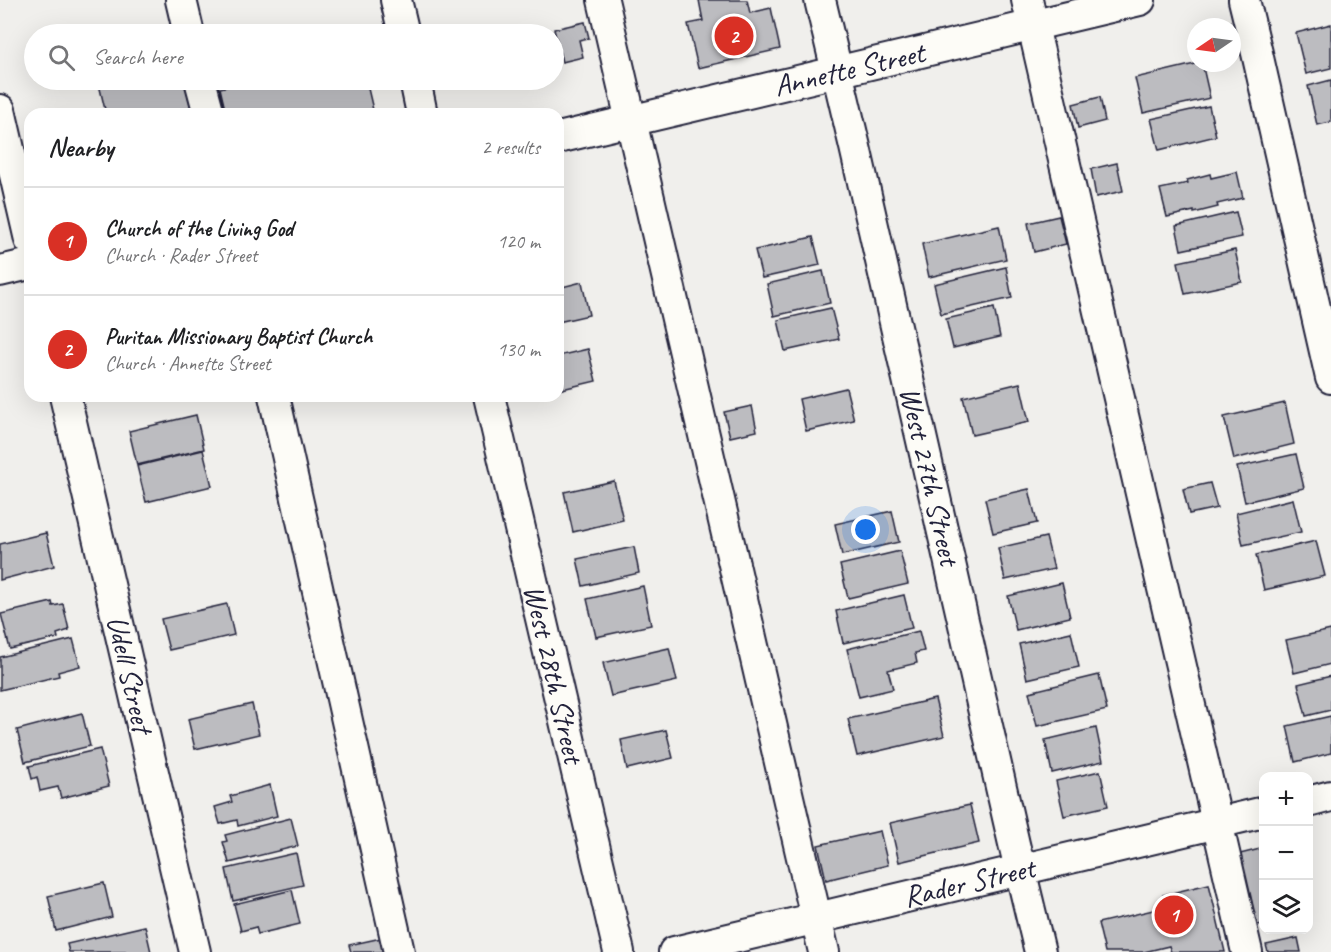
<!DOCTYPE html>
<html lang="en">
<head>
<meta charset="utf-8">
<style>
	body { margin:0; font-family:Caveat,sans-serif; background:#f6f6f6; color:#202124 }
	.controls { position:absolute; right:18px; bottom:18px; display:grid; overflow:hidden; border-radius:12px; box-shadow:0 6px 24px #0002 }
	.controls button { width:54px; height:54px; display:grid; place-items:center; padding:0; border:0; border-bottom:2px solid #e0e0e0; background:#fff; color:#202124; font:30px sans-serif }
	.compass { position:absolute; left:1187px; top:18px; width:54px; height:54px; border-radius:50%; background:#fff; box-shadow:0 6px 24px #0002; rotate:257deg }
	.you { position:absolute; left:866px; top:530px; width:21px; height:21px; margin:-15px; border:4px solid #fff; border-radius:50%; background:#1a73e8; box-shadow:0 0 0 9px #1a73e833 }
	.badge { display:grid; place-items:center; width:39px; height:39px; border-radius:50%; background:#d93025; color:#fff; font-size:20px; font-weight:700 }
	.pin { position:absolute; translate:-50% -50%; border:3px solid #fff; box-shadow:0 2px 6px #0006 }
	.list { margin:0; padding:0; list-style:none }
	h2 { display:flex; justify-content:space-between; align-items:center; height:78px; margin:0; padding:0 24px; font-size:26px }
	h2 small { font-size:20px; font-weight:400; color:#757577 }
	.list li { display:grid; grid-template-columns:39px 1fr auto; gap:18px; align-items:center; box-sizing:border-box; height:108px; padding:0 24px; border-top:2px solid #e0e0e0 }
	.list b { display:block; font-size:22px; white-space:nowrap }
	.list p { margin:0; font-size:20px; white-space:nowrap; color:#757577 }
	.list em { font-size:20px; font-style:normal; color:#757577 }
	.icon { flex:none; width:33px; height:33px; fill:none; stroke:currentColor; stroke-width:2; stroke-linecap:round; stroke-linejoin:round }
	.map { position:relative; flex:none; width:1331px; height:952px; overflow:hidden }
	.search { position:absolute; background:#fff; box-shadow:0 6px 24px #0002; left:24px; top:24px; width:540px; height:66px; display:flex; align-items:center; gap:15px; box-sizing:border-box; padding:0 21px; border-radius:33px; color:#757577; font-size:22px }
	.panel { position:absolute; background:#fff; box-shadow:0 6px 24px #0002; left:24px; top:108px; width:540px; height:294px; border-radius:18px }
	.map>svg:first-child { display:block }
</style>
</head>
<body>
<div class="map">
<svg width="1331" height="952" viewBox="0 0 1331 952">
	<rect width="100%" height="100%" fill="#f0efec"/>
	<filter id="ink" filterUnits="userSpaceOnUse"><feTurbulence type="fractalNoise" baseFrequency=".0167" numOctaves="2"/><feDisplacementMap in="SourceGraphic" scale="12" xChannelSelector="R" yChannelSelector="G"/><feConvolveMatrix kernelMatrix="1 2 1 2 8 2 1 2 1" color-interpolation-filters="sRGB"/></filter>
	<g filter="url(#ink)">
		<g fill="#bcbcc0" stroke="#22223b" stroke-width="1.5">
			<path d="M699,0H747L750,13L771,8L780,49L698,68L688,24L703,21Z"/>
			<path d="M585,22L589,38L579,40L583,57L562,62L554,29Z"/>
			<path d="M1331,24V68L1306,74L1296,33Z"/>
			<path d="M1199,63H1202L1210,98L1143,113L1135,78Z"/>
			<path d="M98,80H192L200,114H106Z"/>
			<path d="M255,80H366L374,114H226L220,88Z"/>
			<path d="M1331,80V122L1317,125L1308,86Z"/>
			<path d="M1100,97L1105,121L1078,128L1073,104Z"/>
			<path d="M1209,106L1216,136L1159,150L1151,119Z"/>
			<path d="M1117,163L1123,191L1096,197L1091,169Z"/>
			<path d="M1237,172L1243,198L1217,204L1218,207L1194,213V211L1167,217L1160,189L1188,183L1187,180L1210,174L1211,178Z"/>
			<path d="M1236,212L1242,237L1181,250L1176,226Z"/>
			<path d="M1059,216L1066,244L1034,252L1028,223Z"/>
			<path d="M999,226L1006,259L929,277L922,244Z"/>
			<path d="M813,237L820,265L762,278L755,250Z"/>
			<path d="M1235,250L1242,282L1185,294L1178,262Z"/>
			<path d="M1006,267L1012,298L941,314L934,284Z"/>
			<path d="M823,271L830,303L774,316L767,284Z"/>
			<path d="M582,282L589,315L558,322V288Z"/>
			<path d="M831,308L839,339L785,351L778,320Z"/>
			<path d="M994,308L1000,337L953,348L946,319Z"/>
			<path d="M588,349L596,381L558,390V356Z"/>
			<path d="M1020,383L1029,422L972,435L963,397Z"/>
			<path d="M846,388L854,420L806,431L799,399Z"/>
			<path d="M1285,403L1294,444L1234,459L1224,417Z"/>
			<path d="M752,406L757,431L730,437L724,412Z"/>
			<path d="M196,415L204,449L137,465L129,431Z"/>
			<path d="M203,450L212,486L146,502L137,466Z"/>
			<path d="M1296,454L1304,488L1245,502L1237,467Z"/>
			<path d="M614,481L623,520L573,532L564,492Z"/>
			<path d="M1210,483L1217,508L1189,514L1183,489Z"/>
			<path d="M1029,489L1037,523L993,533L985,499Z"/>
			<path d="M1293,499L1301,532L1243,545L1236,513Z"/>
			<path d="M892,511L899,542L842,555L835,524Z"/>
			<path d="M46,533L54,566L0,580V544Z"/>
			<path d="M1046,537L1054,569L1005,580L998,548Z"/>
			<path d="M1316,541L1325,576L1264,590L1256,555Z"/>
			<path d="M634,547L639,573L583,586L577,559Z"/>
			<path d="M900,551L908,584L848,598L840,565Z"/>
			<path d="M1062,583L1070,617L1016,630L1008,596Z"/>
			<path d="M643,586L651,625L596,637L587,599Z"/>
			<path d="M904,595L912,628L843,643L836,611Z"/>
			<path d="M52,602L53,606L63,604L69,630L57,634L58,638L10,649L1,614Z"/>
			<path d="M227,604L234,635L169,650L161,619Z"/>
			<path d="M1331,630V664L1294,673L1286,640Z"/>
			<path d="M919,631L924,651L915,653L917,663L888,670L893,689L859,697L847,649Z"/>
			<path d="M1071,632L1079,667L1027,679L1019,644Z"/>
			<path d="M73,639L80,666L58,672L59,676L0,690V657Z"/>
			<path d="M669,648L677,681L611,696L603,663Z"/>
			<path d="M1099,675L1107,710L1037,726L1029,692Z"/>
			<path d="M1331,676V710L1306,716L1298,684Z"/>
			<path d="M935,699L944,736L857,756L848,719Z"/>
			<path d="M252,704L259,734L195,749L188,719Z"/>
			<path d="M82,713L90,746L25,762L17,730Z"/>
			<path d="M1331,716V753L1295,762L1287,726Z"/>
			<path d="M1096,728L1103,761L1052,773L1045,740Z"/>
			<path d="M666,730L673,758L627,769L621,740Z"/>
			<path d="M100,749L109,786L61,798L58,787L40,791L37,777L32,779L29,766Z"/>
			<path d="M1100,771L1108,806L1064,816L1056,781Z"/>
			<path d="M270,785L277,816L238,826L237,820L220,824L215,807L232,802L230,796Z"/>
			<path d="M970,805L979,843L899,862L890,823Z"/>
			<path d="M291,818L298,846L229,863L223,842L227,841L225,835Z"/>
			<path d="M880,831L888,865L826,880L818,845Z"/>
			<path d="M1264,848V924L1257,925L1240,854Z"/>
			<path d="M296,853L303,885L233,901L226,869Z"/>
			<path d="M104,883L112,917L56,931L48,896Z"/>
			<path d="M1209,884L1225,952H1171L1169,946L1144,952H1105L1098,923L1166,907L1163,895Z"/>
			<path d="M292,890L300,924L258,934L256,927L241,931L234,904Z"/>
			<path d="M145,926L151,952H69L67,944Z"/>
			<path d="M386,937L389,952H351L349,945Z"/>
			<path d="M1298,938L1301,952H1268L1266,945Z"/>
		</g>
		<g fill="none" stroke-linecap="round" stroke-linejoin="round">
			<defs>
				<g id="minor">
					<path d="M181,0L189,34"/>
					<path d="M396,0L404,34"/>
					<path d="M603,0L824,952"/>
					<path d="M820,0L855,147L1014,844L1040,952"/>
					<path d="M1027,0L1247,952"/>
					<path d="M1244,0L1257,53L1331,378"/>
					<path d="M200,80L209,114"/>
					<path d="M415,80L422,114"/>
					<path d="M0,110L30,240"/>
					<path d="M558,138L1140,0"/>
					<path d="M0,271L30,264"/>
					<path d="M65,396L195,952"/>
					<path d="M274,396L399,952"/>
					<path d="M489,396L619,952"/>
					<path d="M1308,802L1331,796"/>
					<path d="M674,952L1264,812"/>
				</g>
			</defs>
			<use href="#minor" stroke="#22223b" stroke-width="34"/>
			<use href="#minor" stroke="#fdfcf7" stroke-width="30"/>
		</g>
	</g>
	<g text-anchor="middle" dominant-baseline="central" stroke-width="4.5" stroke-linejoin="round" paint-order="stroke">
		<g font-size="30" fill="#22223b" stroke="#fdfcf7">
			<text transform="translate(849 69) rotate(-13)">Annette Street</text>
			<text transform="translate(930 476) rotate(77)">West 27th Street</text>
			<text transform="translate(130 674) rotate(77)">Udell Street</text>
			<text transform="translate(554 674) rotate(77)">West 28th Street</text>
			<text transform="translate(969 882) rotate(-13)">Rader Street</text>
		</g>
	</g>
</svg>
<div class="controls">
<button>+</button>
<button>−</button>
<button><svg class="icon" aria-label="layers" viewBox="0 0 24 24"><path d="M12 4l9 5-9 5-9-5zM3 14l9 5 9-5"/></svg></button>
</div>
<svg class="compass" viewBox="-18 -18 36 36"><path d="M0-13l5 13h-10z" fill="#e53935"/><path d="M0 13l5-13h-10z" fill="#757577"/></svg>
<div class="you"></div>
<div class="pin badge" style="left:1174px;top:915px">1</div>
<div class="pin badge" style="left:734px;top:36px">2</div>
<div class="search"><svg class="icon" aria-label="search" viewBox="0 0 24 24"><circle cx="10" cy="10" r="6"/><path d="M15 15l6 6"/></svg>Search here</div>
<section class="panel">
<h2>Nearby<small>2 results</small></h2>
<ul class="list">
<li><span class="badge">1</span><div><b>Church of the Living God</b><p>Church · Rader Street</p></div><em>120 m</em></li>
<li><span class="badge">2</span><div><b>Puritan Missionary Baptist Church</b><p>Church · Annette Street</p></div><em>130 m</em></li>
</ul>
</section>
</div>
</body>
</html>
